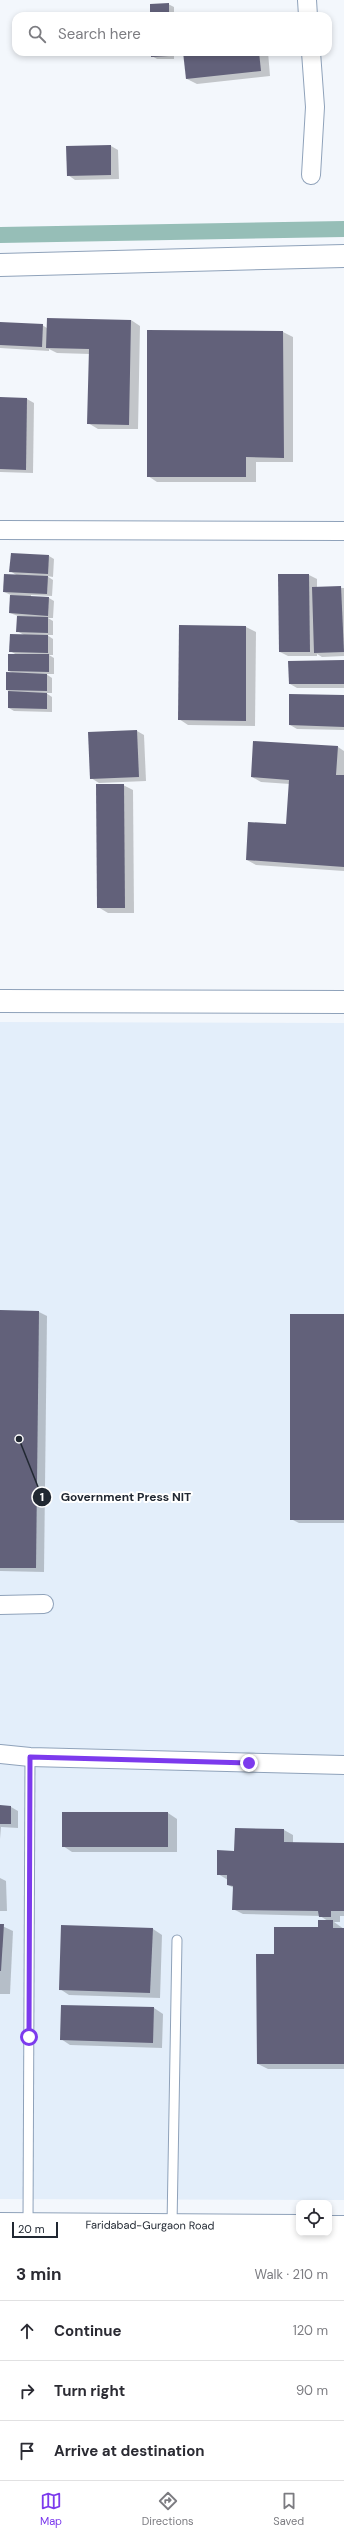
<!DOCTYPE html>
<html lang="en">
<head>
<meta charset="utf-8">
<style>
	body { margin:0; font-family:"DM Sans",sans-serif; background:#f2f2f3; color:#2b2b33 }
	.controls { position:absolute; right:12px; bottom:12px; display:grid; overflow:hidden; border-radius:8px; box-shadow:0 2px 6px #0003 }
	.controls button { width:36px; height:36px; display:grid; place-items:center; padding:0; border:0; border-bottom:1px solid #e1e1e2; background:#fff; color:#2b2b33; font:20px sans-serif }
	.scale { position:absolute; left:12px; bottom:10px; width:46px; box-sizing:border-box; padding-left:4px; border:2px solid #212832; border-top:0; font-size:11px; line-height:14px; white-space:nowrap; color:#212832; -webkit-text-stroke:3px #fff; paint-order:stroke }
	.stop { position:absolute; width:12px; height:12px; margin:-9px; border:3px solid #7c3aed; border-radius:50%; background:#fff }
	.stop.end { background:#7c3aed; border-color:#fff; box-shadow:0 1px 4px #0008 }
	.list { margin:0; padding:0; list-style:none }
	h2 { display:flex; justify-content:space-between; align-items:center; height:52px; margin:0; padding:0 16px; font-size:17px }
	h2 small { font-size:13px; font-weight:400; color:#7c7c81 }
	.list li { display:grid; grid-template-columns:26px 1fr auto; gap:12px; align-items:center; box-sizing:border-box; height:60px; padding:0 16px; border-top:1px solid #e1e1e2 }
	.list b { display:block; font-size:15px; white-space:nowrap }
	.list em { font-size:13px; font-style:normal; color:#7c7c81 }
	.icon { flex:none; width:22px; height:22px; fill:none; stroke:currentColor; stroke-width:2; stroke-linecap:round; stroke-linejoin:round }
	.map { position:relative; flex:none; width:344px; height:2248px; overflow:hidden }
	.search { position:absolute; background:#fff; box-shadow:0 2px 6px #0003; left:12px; right:12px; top:12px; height:44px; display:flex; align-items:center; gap:10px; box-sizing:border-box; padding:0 14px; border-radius:12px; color:#7c7c81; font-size:15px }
	.sheet { height:232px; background:#fff }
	nav { display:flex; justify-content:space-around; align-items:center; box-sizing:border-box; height:56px; border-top:1px solid #e1e1e2; background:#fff; font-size:11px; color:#7c7c81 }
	nav a { display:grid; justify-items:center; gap:2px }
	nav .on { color:#7c3aed }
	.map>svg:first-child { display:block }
</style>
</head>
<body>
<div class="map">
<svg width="344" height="2248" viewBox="0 0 344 2248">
	<rect width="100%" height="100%" fill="#f3f7fc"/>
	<path fill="#e3eefa" d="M0,1022L344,1023V2200L0,2199Z"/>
	<g fill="#0003">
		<path d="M168,4L174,7V16H151Z"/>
		<path d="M152,52H174V59H157L152,56Z"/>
		<path d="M184,52H268L270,76L197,84L187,79Z"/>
		<path d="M111,146L118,150L119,179L75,180L68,175Z"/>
		<path d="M131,320L140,326L138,429H98L88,423L90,354L57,353L49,349V351L0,348V323L42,325L47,328Z"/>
		<path d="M148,331L283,332L293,337V462H256V482H157L148,476Z"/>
		<path d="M0,398L27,399L34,403L33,473L0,472Z"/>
		<path d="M49,556L54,559L53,577L47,576L53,580L52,596L31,595V597L49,598L54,601L53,618H48L53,621V635H47L53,639V655H49L54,658V674H46L52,678V693H46L52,697V712L14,711L9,708V691L7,690L14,674L9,671L17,655L10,651L24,635L17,631L18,616L10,613L11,595L4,592L18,576L10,571Z"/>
		<path d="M279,575H309L317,579V587L344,588V656L322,657L317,654V656H288L280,652Z"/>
		<path d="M180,626L246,627L256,632L255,726L188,725L179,719Z"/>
		<path d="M344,661V688H297L290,684Z"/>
		<path d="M344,696V730L297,729L290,725Z"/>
		<path d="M137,731L144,735L146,781L99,783L91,778Z"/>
		<path d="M338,747L344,751V871L256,865L247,860L287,825L290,784L261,782L252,777Z"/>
		<path d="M123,785L133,790L134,913H108L98,907Z"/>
		<path d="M0,1311L39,1312L47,1316L44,1572L0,1571Z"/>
		<path d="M344,1315V1523H299L291,1519Z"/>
		<path d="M0,1806L11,1807L18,1811V1828L1,1827L0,1839Z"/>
		<path d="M168,1813L177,1819V1852H72L63,1846Z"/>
		<path d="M284,1830L293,1835V1843L344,1844V1916H340V1922H334L344,1929V2069H268L258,2064L275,1955L328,1921L320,1916L243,1914L233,1909L234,1888L228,1885V1880L218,1874L235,1852Z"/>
		<path d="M0,1878L6,1881L7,1911H0Z"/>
		<path d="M0,1925L13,1931L10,1994H0Z"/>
		<path d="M153,1929L162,1935L160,1998L69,1995L60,1989Z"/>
		<path d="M154,2008L163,2014L162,2048L70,2045L61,2039Z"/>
	</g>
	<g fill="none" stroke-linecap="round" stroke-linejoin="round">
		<path stroke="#96beb7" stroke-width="16" d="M0,235L344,229"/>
	</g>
	<g fill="#62617a">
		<path d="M169,3V16H150V4Z"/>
		<path d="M255,14V16H245V15Z"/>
		<path d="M151,52H169V56L151,57Z"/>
		<path d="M183,52H259L261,71L186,79Z"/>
		<path d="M111,145V175L67,176L66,146Z"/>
		<path d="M47,318L131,320L129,425L87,424L89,349L46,348Z"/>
		<path d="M0,322L43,324L42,347L0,345Z"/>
		<path d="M147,330L283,331L284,458L246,457V477H147Z"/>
		<path d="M0,397L27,398L26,470L0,469Z"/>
		<path d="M11,553L49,555L48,574L9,572Z"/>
		<path d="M4,574L48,576L47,594L3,592Z"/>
		<path d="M278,574H309L310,652H279Z"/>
		<path d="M341,586L344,652L314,653L312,587Z"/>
		<path d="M10,595L49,597L48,616L9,613Z"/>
		<path d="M17,616L48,617V633L16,632Z"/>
		<path d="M179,625L246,626V721L178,720Z"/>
		<path d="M10,634L48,635V653L9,652Z"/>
		<path d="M8,654H49V672L8,671Z"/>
		<path d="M344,660V684H289L288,661Z"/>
		<path d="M6,672L47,674V691L6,690Z"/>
		<path d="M8,691L47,693V709L8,708Z"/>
		<path d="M289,694L344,695V727L289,725Z"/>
		<path d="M137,730L139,777L90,779L88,732Z"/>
		<path d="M253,741L338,746L336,775H344V867L246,860L248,822L286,824L289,780L251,777Z"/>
		<path d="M96,784H124L125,908H97Z"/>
		<path d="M0,1310L39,1311L36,1568H0Z"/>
		<rect x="290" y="1314" width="54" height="206"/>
		<path d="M0,1805L11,1806V1824H0Z"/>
		<rect x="62" y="1812" width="106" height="35"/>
		<path d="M235,1828L284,1829V1842L344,1843V1911H331V1917H319L318,1911L232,1910L233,1886L227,1885V1875H217V1850L234,1851Z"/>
		<path d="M318,1920H333V1928H344V2064H257L256,1954H274V1927H318Z"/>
		<path d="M0,1924H4L1,1971H0Z"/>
		<path d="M61,1925L153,1928L150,1993L59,1990Z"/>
		<path d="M61,2005L154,2007L153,2043L60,2040Z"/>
	</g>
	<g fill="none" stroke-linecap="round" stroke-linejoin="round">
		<defs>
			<g id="service">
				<path d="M28,2224L30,1757"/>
				<path d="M172,2225L177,1940"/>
			</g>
			<g id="minor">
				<path d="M307,0L308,16"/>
				<path d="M311,52L315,107L311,175"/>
				<path d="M0,530L344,531"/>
				<path d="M0,1605L44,1604"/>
				<path d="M0,1754L30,1757L344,1765"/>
			</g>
			<g id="tertiary">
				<path d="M0,265L344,256"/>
				<path d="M0,1001L344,1002"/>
			</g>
			<g id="secondary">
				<path id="s1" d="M0,2224L299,2226"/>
				<path d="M329,2227H344"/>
				<path d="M0,2241L344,2245"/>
			</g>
		</defs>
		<use href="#service" stroke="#8fa2ba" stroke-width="11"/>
		<use href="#minor" stroke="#8fa2ba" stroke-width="20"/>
		<use href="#tertiary" stroke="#8fa2ba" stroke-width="24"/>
		<use href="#secondary" stroke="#8fa2ba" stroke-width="24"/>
		<use href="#service" stroke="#fff" stroke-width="9"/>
		<use href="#minor" stroke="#fff" stroke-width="18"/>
		<use href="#tertiary" stroke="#fff" stroke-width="22"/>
		<use href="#secondary" stroke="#fff" stroke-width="22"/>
	</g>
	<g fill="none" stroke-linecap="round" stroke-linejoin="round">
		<path stroke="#7c3aed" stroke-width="5" d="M29,2037L30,1757L249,1763"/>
	</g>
	<g text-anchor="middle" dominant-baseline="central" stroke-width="4" stroke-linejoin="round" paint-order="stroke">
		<g font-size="11" fill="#212832" stroke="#fff">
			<text stroke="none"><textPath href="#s1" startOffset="150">Faridabad-Gurgaon Road</textPath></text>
		</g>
	</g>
	<path fill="none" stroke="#212832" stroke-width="1.5" d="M19 1439L42 1497"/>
	<g fill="#212832" stroke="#fff" stroke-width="1.5">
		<circle cx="19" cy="1439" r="4"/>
		<circle cx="42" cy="1497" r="10"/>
	</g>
	<g font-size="12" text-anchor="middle" font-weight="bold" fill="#fff">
		<text x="42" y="1501">1</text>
	</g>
	<g font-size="12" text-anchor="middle" font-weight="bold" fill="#212832" stroke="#fff" stroke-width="4" stroke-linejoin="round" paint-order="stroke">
		<text x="126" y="1501">Government Press NIT</text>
	</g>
</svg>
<div class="controls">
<button><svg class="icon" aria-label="locate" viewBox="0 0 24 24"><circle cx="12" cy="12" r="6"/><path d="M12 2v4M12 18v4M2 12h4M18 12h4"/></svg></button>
</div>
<div class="scale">20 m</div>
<div class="stop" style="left:29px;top:2037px"></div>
<div class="stop end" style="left:249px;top:1763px"></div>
<div class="search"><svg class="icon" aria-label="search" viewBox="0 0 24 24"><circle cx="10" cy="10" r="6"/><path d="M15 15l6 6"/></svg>Search here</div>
</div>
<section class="sheet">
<h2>3 min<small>Walk · 210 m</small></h2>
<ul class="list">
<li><svg class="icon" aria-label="ahead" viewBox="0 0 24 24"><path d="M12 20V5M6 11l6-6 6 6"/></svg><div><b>Continue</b></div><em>120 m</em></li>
<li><svg class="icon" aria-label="right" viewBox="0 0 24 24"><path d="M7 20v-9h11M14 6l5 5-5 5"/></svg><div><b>Turn right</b></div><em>90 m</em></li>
<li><svg class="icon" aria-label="arrive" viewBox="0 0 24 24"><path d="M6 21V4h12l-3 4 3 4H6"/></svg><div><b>Arrive at destination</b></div></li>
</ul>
</section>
<nav>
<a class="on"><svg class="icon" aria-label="map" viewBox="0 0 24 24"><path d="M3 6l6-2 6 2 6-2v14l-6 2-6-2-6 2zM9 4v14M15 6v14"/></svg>Map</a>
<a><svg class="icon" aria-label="directions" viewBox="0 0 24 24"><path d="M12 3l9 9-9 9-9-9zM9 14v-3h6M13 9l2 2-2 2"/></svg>Directions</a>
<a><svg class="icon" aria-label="saved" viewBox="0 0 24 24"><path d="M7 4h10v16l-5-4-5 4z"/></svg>Saved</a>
</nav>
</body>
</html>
